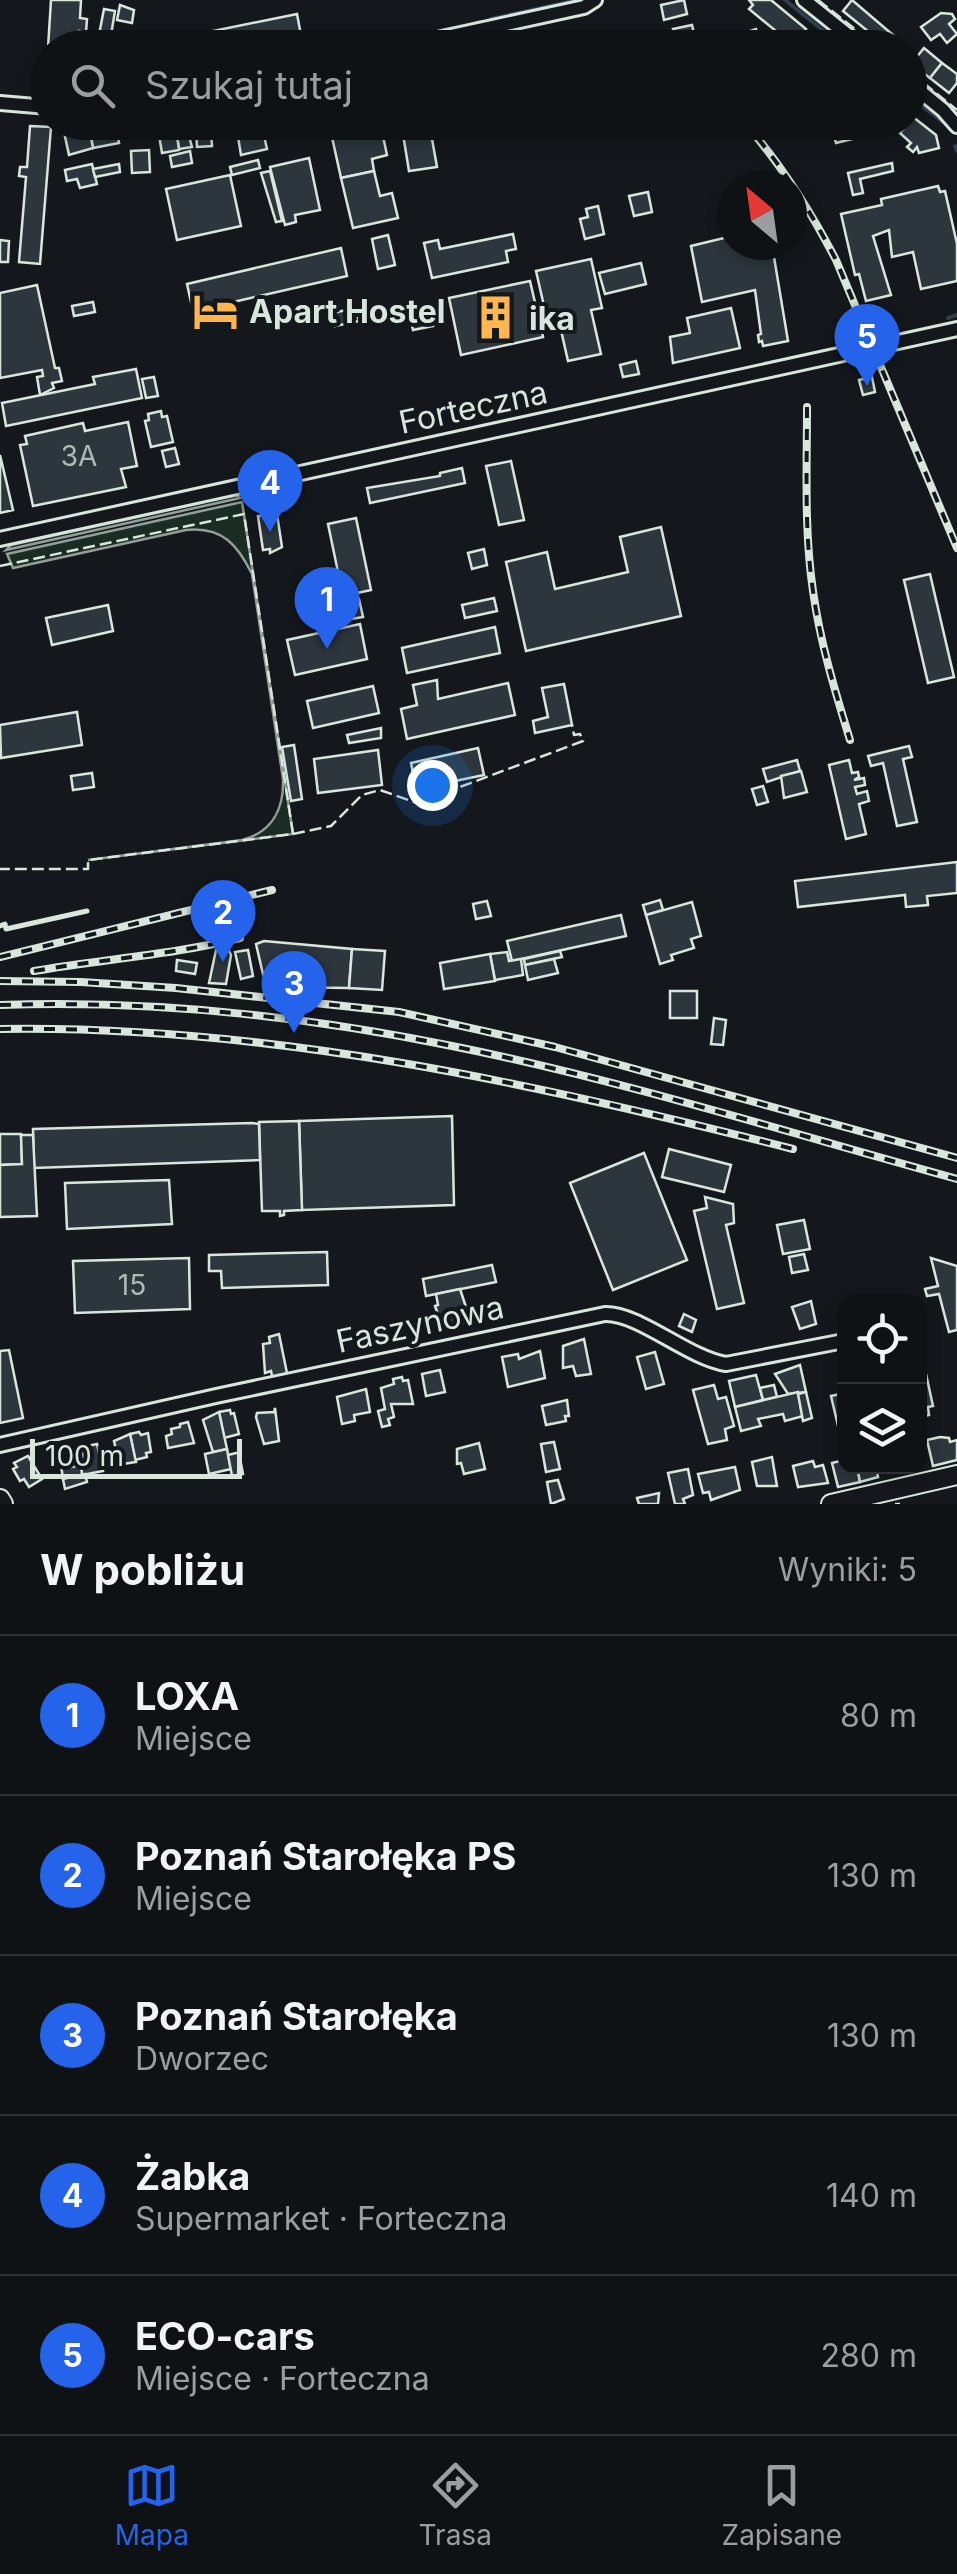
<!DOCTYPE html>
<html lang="pl">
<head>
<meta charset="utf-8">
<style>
	body { margin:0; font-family:Inter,sans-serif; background:#181b1e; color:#f1f3f6 }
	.controls { position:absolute; right:30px; bottom:30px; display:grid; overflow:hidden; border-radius:20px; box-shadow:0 5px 15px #0003 }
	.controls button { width:90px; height:90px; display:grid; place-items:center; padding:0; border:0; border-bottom:2px solid #2f3234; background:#0f1215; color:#f1f3f6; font:50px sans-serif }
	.compass { position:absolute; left:717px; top:170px; width:90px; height:90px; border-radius:50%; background:#0f1215; box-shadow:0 5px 15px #0003; rotate:331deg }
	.scale { position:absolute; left:30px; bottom:25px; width:212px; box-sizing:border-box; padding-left:10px; border:5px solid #d8e6dc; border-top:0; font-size:28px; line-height:35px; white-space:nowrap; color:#d8e6dc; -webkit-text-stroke:8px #14181c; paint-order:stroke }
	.you { position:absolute; left:432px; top:785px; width:35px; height:35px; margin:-25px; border:8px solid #fff; border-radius:50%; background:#1a73e8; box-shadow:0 0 0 15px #1a73e833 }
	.badge { display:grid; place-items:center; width:65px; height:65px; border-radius:50%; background:#2563eb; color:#fff; font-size:32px; font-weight:700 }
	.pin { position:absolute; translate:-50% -82px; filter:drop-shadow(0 2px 5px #0008) }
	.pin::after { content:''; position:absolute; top:52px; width:35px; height:30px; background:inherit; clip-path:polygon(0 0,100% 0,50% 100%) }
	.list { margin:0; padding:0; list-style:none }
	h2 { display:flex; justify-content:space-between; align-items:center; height:130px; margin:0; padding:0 40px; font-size:42px }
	h2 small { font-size:32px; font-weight:400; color:#9b9ea0 }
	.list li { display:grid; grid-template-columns:65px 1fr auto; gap:30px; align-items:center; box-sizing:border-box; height:160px; padding:0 40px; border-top:2px solid #2f3234 }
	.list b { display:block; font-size:38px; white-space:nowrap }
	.list p { margin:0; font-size:32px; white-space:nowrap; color:#9b9ea0 }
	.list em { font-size:32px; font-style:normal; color:#9b9ea0 }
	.icon { flex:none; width:55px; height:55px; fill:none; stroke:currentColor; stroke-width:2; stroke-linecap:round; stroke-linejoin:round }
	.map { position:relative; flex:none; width:957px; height:1504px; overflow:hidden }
	.search { position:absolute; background:#0f1215; box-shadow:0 5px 15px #0003; left:30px; right:30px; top:30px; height:110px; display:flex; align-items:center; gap:25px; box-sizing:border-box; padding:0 35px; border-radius:55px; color:#9b9ea0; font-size:38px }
	.sheet { height:930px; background:#0f1215 }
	nav { display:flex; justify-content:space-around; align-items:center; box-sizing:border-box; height:140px; border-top:2px solid #2f3234; background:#0f1215; font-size:28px; color:#9b9ea0 }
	nav a { display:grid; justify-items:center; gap:5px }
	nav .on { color:#2563eb }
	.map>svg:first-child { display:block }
</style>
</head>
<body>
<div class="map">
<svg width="957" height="1504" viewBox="0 0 957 1504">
	<rect width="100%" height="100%" fill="#14181c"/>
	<g fill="#1a2d24" stroke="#939e99" stroke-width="2.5">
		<path d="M236,495L240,498L6,550L11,545Z"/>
		<path d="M242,502L293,834L88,860L242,840C272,832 284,809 283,779L252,574C238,546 223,526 186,530L13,568L7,554Z"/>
	</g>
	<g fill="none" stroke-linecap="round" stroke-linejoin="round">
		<g stroke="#2f3f4d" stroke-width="4">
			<path d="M785,0L844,47"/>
			<path d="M491,19L577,0"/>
			<path d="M472,24L481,22"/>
			<path d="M365,48L453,28"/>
			<path d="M910,97L943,122"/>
			<path d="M955,146L957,151"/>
			<path d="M948,318L957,315"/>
		</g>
	</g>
	<g fill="#2c363c" stroke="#d8e6dc" stroke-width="2.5">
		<path d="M51,0H81L80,18L87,19L86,32L79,31L78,48H48Z"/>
		<path d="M684,0L687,14L664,20L661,5Z"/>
		<path d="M771,0L806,29L793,45L749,9L753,5L749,0Z"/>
		<path d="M852,0L893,35L885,45L843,11Z"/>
		<path d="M120,5L134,10L132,23L117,20Z"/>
		<path d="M104,9L115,11L109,47L97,45Z"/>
		<path d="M941,13L952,14L955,19L949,24L957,34L947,43L940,34L931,40L921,27Z"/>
		<path d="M297,14L301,35L241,48H130Z"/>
		<path d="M692,25L695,37L676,41L673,29Z"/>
		<path d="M756,29L760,44L777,40L779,48H737L735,41L752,37L750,31Z"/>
		<path d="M924,48L942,63L930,78L911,64Z"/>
		<path d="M942,63L957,74V83L949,93L930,78Z"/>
		<path d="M913,117L936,135L939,148L919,153L917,147L913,152L907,147L911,143L900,133Z"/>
		<path d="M115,122L119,143L93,148L89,127Z"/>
		<path d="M175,122H185L192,147L179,149Z"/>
		<path d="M175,122L179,150L162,153L157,123Z"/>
		<path d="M355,122H380L387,155L372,159L374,171L341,178L330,128Z"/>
		<path d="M401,122H429L437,167L409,171Z"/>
		<path d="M830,122H840L841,127L849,126L852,139L836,143Z"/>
		<path d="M30,126L51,127L40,264L19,262L26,177L19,176L20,167H27Z"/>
		<path d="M89,127L93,148L69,155L64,132Z"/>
		<path d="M207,128L211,130L212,146L197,147L196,129Z"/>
		<path d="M263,131L267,149L241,155L238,137Z"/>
		<path d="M149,150L150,172L132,173L131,151Z"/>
		<path d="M190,151L192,163L172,167L170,156Z"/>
		<path d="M309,158L320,210L295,215L296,222L285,225L270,167Z"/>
		<path d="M258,160L260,168L232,175L230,167Z"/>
		<path d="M892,163L893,171L860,179L863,193L853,195L848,173Z"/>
		<path d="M92,164L97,184L80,188L77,179L67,181L65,170Z"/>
		<path d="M119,164L120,172L95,177L93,169Z"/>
		<path d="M270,171L282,221L276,222L261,173Z"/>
		<path d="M374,171L380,196L392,193L398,218L353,228L341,178Z"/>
		<path d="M230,175L241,226L177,240L166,189Z"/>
		<path d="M938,186L940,192L945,191L957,244V281L921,289L913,252L892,257L889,230L873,236L891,295L866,301L859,274L855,275L841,214L882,205L881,199Z"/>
		<path d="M648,192L652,212L634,216L629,196Z"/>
		<path d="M598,206L604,234L585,239L580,219L588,217L586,209Z"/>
		<path d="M513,234L516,249L506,251L508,262L432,278L424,243L438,240L440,249Z"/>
		<path d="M388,235L395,265L378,269L372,239Z"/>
		<path d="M732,236V245H772L788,341L763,346L762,341L759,342L758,335L761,334L755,290L702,302L691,246Z"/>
		<path d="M0,240L9,241L8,262H0Z"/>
		<path d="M341,248L347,276L229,303L230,311L208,316L206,308L193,311L187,284Z"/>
		<path d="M591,259L602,308L591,310L601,354L568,361L558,317L547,319L536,271Z"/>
		<path d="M641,263L646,284L605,294L599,273Z"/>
		<path d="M530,281L543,337L461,355L449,298Z"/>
		<path d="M37,285L55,368H59L62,381L52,383L54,388L40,395L37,377L43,376L42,370L0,378V293Z"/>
		<path d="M93,302L95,312L74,316L72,306Z"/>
		<path d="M429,307L433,326L413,330L409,311Z"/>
		<path d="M356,308L359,321L335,326L332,313Z"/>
		<path d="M731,308L740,348L673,363L670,337L690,333L687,318Z"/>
		<path d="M636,361L639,374L623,377L620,365Z"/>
		<path d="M136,369L142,398L6,426L2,403L95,384L93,377Z"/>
		<path d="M154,377L158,396L146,398L142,379Z"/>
		<path d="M872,377L875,392L863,395L859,380Z"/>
		<path d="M161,411L162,417L167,416L173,442L151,447L145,421L149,420L148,414Z"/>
		<path d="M128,422L137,466L121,469L126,487L33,506L20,445L27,444L25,436L83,423L85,431Z"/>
		<path d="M175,448L179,464L166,467L162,451Z"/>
		<path d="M0,455L13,510L0,513Z"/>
		<path d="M511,461L524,520L499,525L486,466Z"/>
		<path d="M462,468L465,483L370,503L367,488L440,476V473Z"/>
		<path d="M277,514L282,547L270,553V549L263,550L258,516Z"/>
		<path d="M356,518L371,590L343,596L328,524Z"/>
		<path d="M661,527L681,616L526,651L506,562L547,552L555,589L628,572L620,537Z"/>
		<path d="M484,549L487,565L472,569L468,553Z"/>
		<path d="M930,574L954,677L928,683L904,580Z"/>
		<path d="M494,598L497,611L465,618L462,605Z"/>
		<path d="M359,599L363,617L351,619L347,601Z"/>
		<path d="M108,605L113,631L52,645L46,618Z"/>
		<path d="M360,624L367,659L295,675L287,640Z"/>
		<path d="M495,627L500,653L407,673L402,648Z"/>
		<path d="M437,680L438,699L508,683L515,715L407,739L401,709L417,705L413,685Z"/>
		<path d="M564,684L572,725L535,733L533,721L548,717L542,688Z"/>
		<path d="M373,686L379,713L313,728L307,701Z"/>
		<path d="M77,712L82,745L1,758L0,725Z"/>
		<path d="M381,728V738L349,743L347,735Z"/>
		<path d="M294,745L302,799L291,801L282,747Z"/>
		<path d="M909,746L912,757L903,759L917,822L897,826L883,763L871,766L868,756Z"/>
		<path d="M478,748L484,775L416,789L411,763Z"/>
		<path d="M378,750L382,785L318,793L314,759Z"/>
		<path d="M797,760L800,771L767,782L763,769Z"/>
		<path d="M849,760L852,773L858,772L859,777L854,780L864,778L865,785L855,787L857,794L867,791L869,801L859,804L866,834L846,839L829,765Z"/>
		<path d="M801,771L807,792L784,798L781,776Z"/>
		<path d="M92,773L94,787L73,790L71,776Z"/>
		<path d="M763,786L768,802L757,805L752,789Z"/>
		<path d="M957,862V893L927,896L928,905L906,907L905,895L798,907L795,881Z"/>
		<path d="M660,900L663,910L646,915L643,905Z"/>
		<path d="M487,901L491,916L476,919L473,904Z"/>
		<path d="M692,902L701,936L691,939L694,948L671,955L673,960L660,964L646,915Z"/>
		<path d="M621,915L626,936L512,961L507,941Z"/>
		<path d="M264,941L352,949L349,988L266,987L256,944Z"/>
		<path d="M352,949L385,951L382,990L349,988Z"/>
		<path d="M216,950L229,951L231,955L226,984L209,983Z"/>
		<path d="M248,950L253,976L241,979L235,952Z"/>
		<path d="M560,951L562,957L525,965L524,959Z"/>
		<path d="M507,952L509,961L521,959L523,975L495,980L490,954Z"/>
		<path d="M490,954L495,981L444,989L440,963Z"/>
		<path d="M554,959L558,973L528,980L525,965Z"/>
		<path d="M177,960L197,963L195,974L176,971Z"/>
		<rect x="670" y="991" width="27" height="27"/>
		<path d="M714,1018L726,1020L723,1045L711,1044Z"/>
		<path d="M452,1116L454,1205L302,1210L299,1121Z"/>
		<path d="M299,1121L302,1210L284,1211V1215L280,1216V1211H262L259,1122Z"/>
		<path d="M252,1123L259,1124L260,1160L34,1168L33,1129Z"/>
		<path d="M0,1134H21L22,1164L0,1165Z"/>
		<path d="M21,1135H33L37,1216L0,1217V1165L22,1164Z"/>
		<path d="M669,1149L731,1165L724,1192L662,1177Z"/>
		<path d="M644,1153L687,1260L613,1290L570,1183Z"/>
		<path d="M169,1180L172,1224L67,1229L65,1183Z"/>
		<path d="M705,1197L733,1204L734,1223L726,1225L744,1303L717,1309L694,1211L707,1208Z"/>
		<path d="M804,1220L810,1249L783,1254L777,1225Z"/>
		<path d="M327,1252L328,1285L222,1288L221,1271H209V1255Z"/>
		<path d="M804,1254L808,1270L792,1273L789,1257Z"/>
		<path d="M189,1258L190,1309L75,1313L73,1261Z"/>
		<path d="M931,1258L957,1266V1330L949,1332L939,1294L927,1296L925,1289L938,1286Z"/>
		<path d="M492,1265L496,1282L426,1296L423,1279Z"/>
		<path d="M460,1289L471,1322L442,1326L435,1306L438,1305L436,1294Z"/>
		<path d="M811,1301L816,1324L800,1329L792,1307Z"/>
		<path d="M684,1314L696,1320L692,1332L679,1326Z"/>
		<path d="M279,1334L288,1378L273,1381L271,1371L265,1373L263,1344L270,1343L269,1337Z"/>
		<path d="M584,1339L591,1374L576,1376L573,1366L563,1368V1346Z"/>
		<path d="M9,1350L23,1418L0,1423V1351Z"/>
		<path d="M540,1351L545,1378L508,1387L502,1357L518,1354L519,1359Z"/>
		<path d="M655,1352L664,1384L646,1389L637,1357Z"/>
		<path d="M800,1365L806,1392L788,1394L775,1374Z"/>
		<path d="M440,1370L445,1392L426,1396L422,1374Z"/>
		<path d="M926,1374L933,1406L928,1407L929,1415L920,1417V1376Z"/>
		<path d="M756,1375L763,1400L735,1407L729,1381Z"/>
		<path d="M402,1377L403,1381L408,1380L413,1404H391L394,1417L388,1419L390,1425L382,1427L378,1411L385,1409L381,1388L394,1384L393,1379Z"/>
		<path d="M714,1385L718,1399L726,1397L734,1426L725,1429L727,1440L708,1444L693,1390Z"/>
		<path d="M774,1385L777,1397L763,1400L760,1388Z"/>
		<path d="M366,1389L370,1412L354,1415L355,1421L342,1424L337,1397Z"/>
		<path d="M798,1392L803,1416L785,1421L783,1414L758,1419L761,1426L741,1431L735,1407Z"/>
		<path d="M806,1392L812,1418L803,1421L798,1394Z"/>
		<path d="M840,1394L844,1428L839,1430L831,1396Z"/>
		<path d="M567,1400L569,1416H565L566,1421L546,1425L542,1406Z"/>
		<path d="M275,1408L279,1441L264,1444L256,1417L257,1413L274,1412Z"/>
		<path d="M230,1410L231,1414L234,1413L239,1434L224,1438L219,1412Z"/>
		<path d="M219,1412L227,1449L213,1452L203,1420Z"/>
		<path d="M188,1422L194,1443L168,1448L166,1436L172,1434L171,1429L180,1427V1424Z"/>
		<path d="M139,1432L141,1435L148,1433L151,1452L146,1453L147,1457L135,1460L130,1434Z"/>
		<path d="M130,1434L136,1462L123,1464V1458L118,1459L114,1441Z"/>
		<path d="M940,1437L949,1438L950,1442L957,1440V1460L933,1466L927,1440Z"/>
		<path d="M554,1442L560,1469L546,1472L541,1444Z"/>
		<path d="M479,1443L485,1469L464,1474L461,1463L457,1464V1449Z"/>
		<path d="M97,1444L103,1471L82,1475L81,1465L85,1464L82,1447Z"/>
		<path d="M227,1449L231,1469L209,1474L205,1454Z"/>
		<path d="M236,1453H239L243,1474L232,1476L228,1455Z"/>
		<path d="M28,1456L42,1479L29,1487L24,1479L20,1481L13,1469L17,1467L14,1463Z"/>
		<path d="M772,1457L777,1486H757L752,1462Z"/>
		<path d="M844,1460V1466H857L860,1482L838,1487L832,1463Z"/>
		<path d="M813,1461L815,1467L823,1465L828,1483L798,1487L793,1466Z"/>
		<path d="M69,1464L71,1467L81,1465L82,1475L63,1479L61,1465Z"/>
		<path d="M857,1466H876L878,1477L860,1482Z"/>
		<path d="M735,1467L740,1490L711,1500L709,1492L703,1493L698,1474Z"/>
		<path d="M688,1469L693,1495L683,1499L685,1504H675L668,1473Z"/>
		<path d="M85,1474L87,1482L65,1489L63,1479Z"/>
		<path d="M558,1480L564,1499L551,1504L547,1482Z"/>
		<path d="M659,1493L658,1504H639L637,1498Z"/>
	</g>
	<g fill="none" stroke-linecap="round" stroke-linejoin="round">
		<defs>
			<g id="street">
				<path d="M804,0L864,48"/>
				<path d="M396,48L584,7L595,0"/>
				<path d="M910,83L943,110L957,126"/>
				<path d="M0,103L48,107"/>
				<path d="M0,539L957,329"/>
				<path d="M0,1445L216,1396L605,1314C639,1313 688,1358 726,1364L844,1341"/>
			</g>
			<g id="secondary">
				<path d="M0,1499L3,1504"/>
				<path d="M831,1504L957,1475"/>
			</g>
		</defs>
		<use href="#street" stroke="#d8e6dc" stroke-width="18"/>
		<use href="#secondary" stroke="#d8e6dc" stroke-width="22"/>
		<use href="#street" stroke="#14181c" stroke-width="12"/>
		<use href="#secondary" stroke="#14181c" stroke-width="18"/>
		<defs>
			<g id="rail">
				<path d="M657,40L666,48"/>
				<path d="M744,122C781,164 810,210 836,260L957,548"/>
				<path d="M807,407C807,468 804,530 813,591C820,642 835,691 850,740"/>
				<path d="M0,957L272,890"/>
				<path d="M34,971C103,959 172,955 240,938"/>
				<path d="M0,981L81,982L176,988L399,1012L555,1047L957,1158"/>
				<path d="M0,1005C150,1000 305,1016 452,1046C622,1080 789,1133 957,1179"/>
				<path d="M0,1029C270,1025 534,1083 793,1149"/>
			</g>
		</defs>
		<use href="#rail" stroke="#d8e6dc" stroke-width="8"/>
		<use href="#rail" stroke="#14181c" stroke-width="4" stroke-dasharray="11" stroke-linecap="butt"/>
		<g stroke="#d8e6dc" stroke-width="2.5" stroke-dasharray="12 5" stroke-linecap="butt">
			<path d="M818,0L879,48"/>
			<path d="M910,72L957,110"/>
			<path d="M0,566L244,514L293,834L88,860V869H0"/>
			<path d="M293,834L331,826L362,795L380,790L417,803L583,741L580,734L574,735L572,725"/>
			<path d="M895,1504H900"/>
		</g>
		<path stroke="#d8e6dc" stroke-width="5" d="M0,926L5,924L6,929L87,911"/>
	</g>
	<defs>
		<symbol id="hotel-bare" viewBox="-9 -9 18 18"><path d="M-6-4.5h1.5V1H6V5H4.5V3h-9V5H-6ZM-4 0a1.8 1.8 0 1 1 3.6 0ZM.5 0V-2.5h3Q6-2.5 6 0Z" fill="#ffb74d" stroke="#14181c" stroke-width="2.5" paint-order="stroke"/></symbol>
		<symbol id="building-bare" viewBox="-9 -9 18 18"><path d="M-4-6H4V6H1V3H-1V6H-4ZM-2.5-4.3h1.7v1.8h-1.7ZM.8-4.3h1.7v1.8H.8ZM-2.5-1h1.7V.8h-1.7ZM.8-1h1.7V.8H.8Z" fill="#ffb74d" stroke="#14181c" stroke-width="2.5" paint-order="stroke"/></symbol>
	</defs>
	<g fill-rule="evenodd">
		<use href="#hotel-bare" x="184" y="280" width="63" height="63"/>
		<use href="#building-bare" x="464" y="286" width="63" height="63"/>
	</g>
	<g text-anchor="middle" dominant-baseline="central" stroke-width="8" stroke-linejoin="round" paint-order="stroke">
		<g font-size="28" fill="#adbab4">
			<text x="79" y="456">3A</text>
			<text x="132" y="1285">15</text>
		</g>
		<g font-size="32" font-weight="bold" fill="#d8e6dc" stroke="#14181c" text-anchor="start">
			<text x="249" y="311">Apart Hostel</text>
			<text x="529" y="318">ika</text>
		</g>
		<g font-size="32" fill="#d8e6dc" stroke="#14181c">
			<text transform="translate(473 407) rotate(-12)">Forteczna</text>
			<text transform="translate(420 1324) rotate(-12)">Faszynowa</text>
		</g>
	</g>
</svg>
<div class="controls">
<button><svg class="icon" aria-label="locate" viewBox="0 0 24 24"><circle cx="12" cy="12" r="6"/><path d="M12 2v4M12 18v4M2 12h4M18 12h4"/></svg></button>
<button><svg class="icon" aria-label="layers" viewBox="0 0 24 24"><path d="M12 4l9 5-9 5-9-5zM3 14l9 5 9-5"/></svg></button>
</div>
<svg class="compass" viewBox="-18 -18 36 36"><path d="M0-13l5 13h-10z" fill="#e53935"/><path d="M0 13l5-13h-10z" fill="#9b9ea0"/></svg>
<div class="scale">100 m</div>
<div class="you"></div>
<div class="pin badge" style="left:327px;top:649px">1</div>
<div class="pin badge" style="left:223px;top:962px">2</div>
<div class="pin badge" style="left:294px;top:1033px">3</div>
<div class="pin badge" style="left:270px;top:532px">4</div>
<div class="pin badge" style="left:867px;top:386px">5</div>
<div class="search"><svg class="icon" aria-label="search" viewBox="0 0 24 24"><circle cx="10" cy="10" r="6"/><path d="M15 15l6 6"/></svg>Szukaj tutaj</div>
</div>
<section class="sheet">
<h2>W pobliżu<small>Wyniki: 5</small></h2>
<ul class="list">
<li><span class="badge">1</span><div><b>LOXA</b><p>Miejsce</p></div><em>80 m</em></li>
<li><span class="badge">2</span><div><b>Poznań Starołęka PS</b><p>Miejsce</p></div><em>130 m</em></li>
<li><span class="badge">3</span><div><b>Poznań Starołęka</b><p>Dworzec</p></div><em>130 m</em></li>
<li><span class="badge">4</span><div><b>Żabka</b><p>Supermarket · Forteczna</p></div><em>140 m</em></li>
<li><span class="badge">5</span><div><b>ECO-cars</b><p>Miejsce · Forteczna</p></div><em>280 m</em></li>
</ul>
</section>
<nav>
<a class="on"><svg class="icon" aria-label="map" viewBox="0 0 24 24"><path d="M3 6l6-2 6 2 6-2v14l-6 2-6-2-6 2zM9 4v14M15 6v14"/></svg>Mapa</a>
<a><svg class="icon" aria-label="directions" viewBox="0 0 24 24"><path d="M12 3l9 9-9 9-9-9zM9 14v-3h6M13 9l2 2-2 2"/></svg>Trasa</a>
<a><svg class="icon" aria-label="saved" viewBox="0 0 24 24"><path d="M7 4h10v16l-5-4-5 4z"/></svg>Zapisane</a>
</nav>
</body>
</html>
